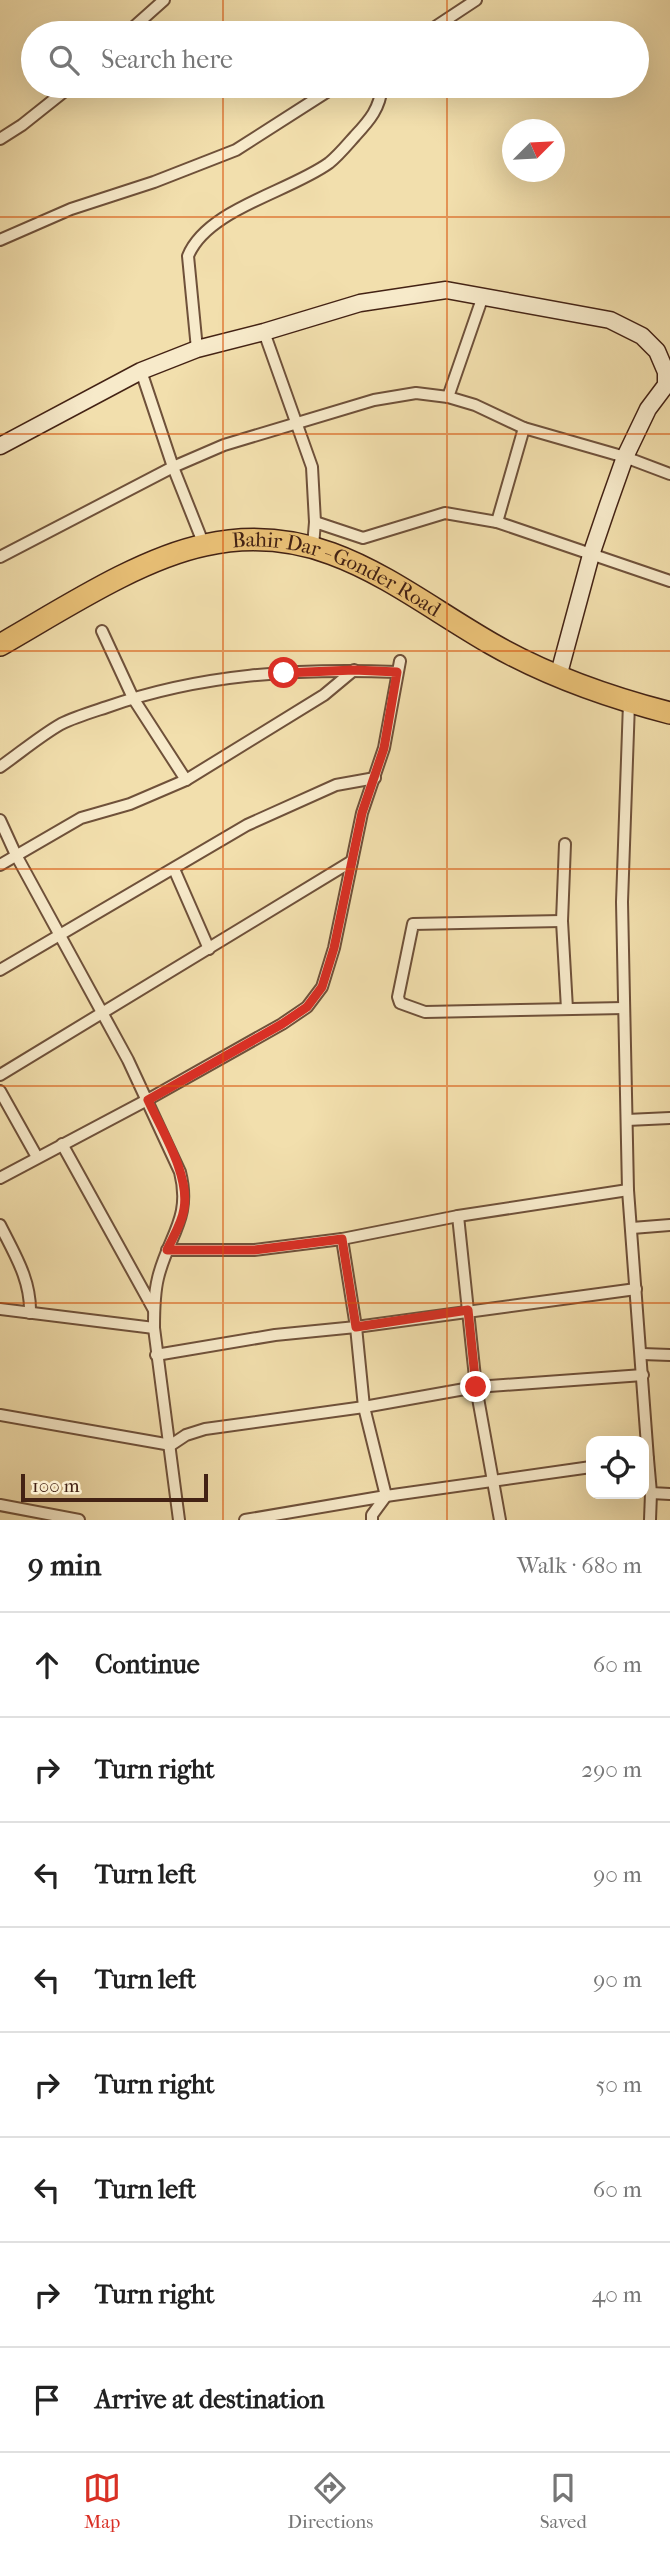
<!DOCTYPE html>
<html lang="en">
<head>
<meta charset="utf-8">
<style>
	body { margin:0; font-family:"IM FELL French Canon",serif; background:#f2f2f2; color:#222 }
	.controls { position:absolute; right:21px; bottom:21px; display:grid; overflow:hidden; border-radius:14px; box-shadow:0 7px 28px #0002 }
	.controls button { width:63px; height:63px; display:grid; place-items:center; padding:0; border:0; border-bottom:2px solid #e0e0e0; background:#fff; color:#222; font:35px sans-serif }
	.compass { position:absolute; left:502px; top:119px; width:63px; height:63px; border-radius:50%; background:#fff; box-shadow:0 7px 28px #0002; rotate:66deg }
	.scale { position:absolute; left:21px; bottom:18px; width:187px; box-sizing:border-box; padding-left:7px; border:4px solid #432214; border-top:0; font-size:19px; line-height:24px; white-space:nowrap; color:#432214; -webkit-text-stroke:5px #f7eaca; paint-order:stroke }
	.stop { position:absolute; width:21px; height:21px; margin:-16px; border:5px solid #d93025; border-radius:50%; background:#fff }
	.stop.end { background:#d93025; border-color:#fff; box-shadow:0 2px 7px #0008 }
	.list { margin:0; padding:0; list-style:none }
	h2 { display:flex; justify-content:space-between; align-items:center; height:91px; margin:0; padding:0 28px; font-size:30px }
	h2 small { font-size:23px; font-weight:400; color:#767676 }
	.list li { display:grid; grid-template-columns:46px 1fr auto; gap:21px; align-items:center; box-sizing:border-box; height:105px; padding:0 28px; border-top:2px solid #e0e0e0 }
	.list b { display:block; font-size:26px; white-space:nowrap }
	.list em { font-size:23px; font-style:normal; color:#767676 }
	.icon { flex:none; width:38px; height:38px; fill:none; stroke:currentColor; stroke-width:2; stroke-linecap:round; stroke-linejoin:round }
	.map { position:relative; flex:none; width:670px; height:1520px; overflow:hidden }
	.search { position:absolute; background:#fff; box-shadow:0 7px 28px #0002; left:21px; right:21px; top:21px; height:77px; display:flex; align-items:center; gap:18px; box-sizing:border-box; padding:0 24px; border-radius:38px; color:#767676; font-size:26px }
	.sheet { height:931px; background:#fff }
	nav { display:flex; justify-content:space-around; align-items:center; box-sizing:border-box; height:98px; border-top:2px solid #e0e0e0; background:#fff; font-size:19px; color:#767676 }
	nav a { display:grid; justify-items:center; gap:4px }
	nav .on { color:#d93025 }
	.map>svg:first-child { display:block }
</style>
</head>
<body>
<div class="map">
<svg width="670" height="1520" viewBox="0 0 670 1520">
	<rect width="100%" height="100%" fill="#f2dfad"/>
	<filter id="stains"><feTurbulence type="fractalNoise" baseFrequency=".00286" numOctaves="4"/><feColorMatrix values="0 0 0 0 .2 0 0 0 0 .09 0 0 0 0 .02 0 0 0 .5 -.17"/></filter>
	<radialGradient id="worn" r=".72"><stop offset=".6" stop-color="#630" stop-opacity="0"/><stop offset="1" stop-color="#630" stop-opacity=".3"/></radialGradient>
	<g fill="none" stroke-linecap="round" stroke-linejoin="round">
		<defs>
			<g id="street">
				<path d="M127,33L164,0"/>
				<path d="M426,33L476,0"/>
				<path d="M0,139L22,125L71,86"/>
				<path d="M0,240L71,209L154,182L236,150L336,86"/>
				<path d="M483,296L448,397L475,405L524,428L625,457L670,474"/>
				<path d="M264,332L312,467L315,522"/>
				<path d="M197,349L188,256C207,209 289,192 329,163C338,156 347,145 355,136C370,120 380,108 382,86"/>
				<path d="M141,371L173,467L204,545"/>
				<path d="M497,522L524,428"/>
				<path d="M313,546L315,522L363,538L445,513L497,522L670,581"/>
				<path d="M0,557L173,467L224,445L374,400L416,393L448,397"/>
				<path d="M102,631L133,698L186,780"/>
				<path d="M629,703L622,902L628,1190L648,1459"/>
				<path d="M0,767C20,753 40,736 61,724C75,717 92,712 107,707C200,674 299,668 397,672"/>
				<path d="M0,820L16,855L128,1060L180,1172C192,1219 168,1236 158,1278C154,1294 154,1311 154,1328L0,1309"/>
				<path d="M565,844L562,921L567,1009"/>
				<path d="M0,865L81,818L130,804L186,780L324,695L354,670"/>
				<path d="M174,869L209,949"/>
				<path d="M562,921L413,924L398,997L400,1003L425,1012L624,1008"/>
				<path d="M0,970L247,825L336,785L375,778"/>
				<path d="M0,1075L352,861"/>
				<path d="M0,1091L37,1157"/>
				<path d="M627,1120L670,1118"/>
				<path d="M62,1144L154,1310"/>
				<path d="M0,1178L147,1100L282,1024L307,1007L322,987L334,948L362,813L384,748L400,661"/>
				<path d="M458,1216L476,1387L500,1520"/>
				<path d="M0,1225C15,1255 31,1280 30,1313"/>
				<path d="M632,1228L670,1225"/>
				<path d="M342,1239L356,1327L364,1407L386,1496L372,1515V1520"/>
				<path d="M167,1250H254L342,1239L458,1216L628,1190"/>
				<path d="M154,1328L179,1520"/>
				<path d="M642,1354L670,1355"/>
				<path d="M156,1355L275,1335L356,1327L636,1289"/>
				<path d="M0,1415L171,1445L186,1435L205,1429L364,1407L476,1387L643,1375"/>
				<path d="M644,1459H648L651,1493L670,1494"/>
				<path d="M0,1505L79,1520"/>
				<path d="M245,1520L386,1496L591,1467"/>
				<path d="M650,1520L651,1493"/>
			</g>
			<path id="secondary" d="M0,446L141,371L197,349L264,332L360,303L446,290L610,320L642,336L657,351L666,372V385L648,409L625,457L608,505L591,555L558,677"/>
			<g id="highway">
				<path id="s1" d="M0,645C60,611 138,559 205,545C323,519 398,590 492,644C548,676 608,697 670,713"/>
			</g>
		</defs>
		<use href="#street" stroke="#6f513a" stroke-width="14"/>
		<use href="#secondary" stroke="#432214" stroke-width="19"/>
		<use href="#highway" stroke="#432214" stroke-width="24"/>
		<use href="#street" stroke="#f7eaca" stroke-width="10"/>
		<use href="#secondary" stroke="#f7eaca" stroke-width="16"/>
		<use href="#highway" stroke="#e9c076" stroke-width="21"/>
	</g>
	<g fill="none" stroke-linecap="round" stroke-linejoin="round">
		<path stroke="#d93025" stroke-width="9" d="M284,673L354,670L397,672L384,748L362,813L334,948L322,987L307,1007L282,1024L148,1100C162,1131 190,1175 184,1209C182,1223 173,1237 167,1250H254L342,1239L356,1327L468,1310L476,1387"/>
	</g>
	<path fill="none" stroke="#d8540d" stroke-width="2" stroke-opacity="0.55" d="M223,0V33M447,0V33M223,86V1520M447,86V1520M0,217H670M0,434H670M0,651H670M0,869H670M0,1086H670M0,1303H670"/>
	<g text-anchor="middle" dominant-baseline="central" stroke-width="6" stroke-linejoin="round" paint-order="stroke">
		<g font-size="21" fill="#432214" stroke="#f7eaca">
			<text stroke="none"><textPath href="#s1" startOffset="368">Bahir Dar - Gonder Road</textPath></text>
		</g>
	</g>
	<rect width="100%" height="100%" filter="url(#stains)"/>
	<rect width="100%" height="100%" fill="url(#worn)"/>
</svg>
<div class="controls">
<button><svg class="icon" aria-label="locate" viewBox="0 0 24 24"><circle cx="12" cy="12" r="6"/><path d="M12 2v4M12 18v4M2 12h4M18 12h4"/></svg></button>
</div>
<svg class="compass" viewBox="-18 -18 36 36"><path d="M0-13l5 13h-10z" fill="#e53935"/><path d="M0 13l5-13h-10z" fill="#767676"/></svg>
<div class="scale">100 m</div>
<div class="stop" style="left:284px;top:673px"></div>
<div class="stop end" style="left:476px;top:1387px"></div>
<div class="search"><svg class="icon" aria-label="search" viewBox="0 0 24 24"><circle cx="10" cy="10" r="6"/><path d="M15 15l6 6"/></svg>Search here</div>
</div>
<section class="sheet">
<h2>9 min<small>Walk · 680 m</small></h2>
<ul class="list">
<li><svg class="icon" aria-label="ahead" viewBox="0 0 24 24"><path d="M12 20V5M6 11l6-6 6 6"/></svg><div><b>Continue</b></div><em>60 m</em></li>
<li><svg class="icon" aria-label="right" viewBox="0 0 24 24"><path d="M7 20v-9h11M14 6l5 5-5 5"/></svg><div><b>Turn right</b></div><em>290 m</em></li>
<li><svg class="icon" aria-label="left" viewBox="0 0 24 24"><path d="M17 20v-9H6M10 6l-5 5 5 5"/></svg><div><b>Turn left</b></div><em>90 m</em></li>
<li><svg class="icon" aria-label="left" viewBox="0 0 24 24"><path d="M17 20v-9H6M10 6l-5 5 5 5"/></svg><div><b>Turn left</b></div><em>90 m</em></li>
<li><svg class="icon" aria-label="right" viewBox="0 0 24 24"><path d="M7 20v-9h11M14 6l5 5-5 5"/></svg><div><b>Turn right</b></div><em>50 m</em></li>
<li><svg class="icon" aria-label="left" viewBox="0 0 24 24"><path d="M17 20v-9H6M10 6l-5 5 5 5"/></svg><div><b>Turn left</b></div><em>60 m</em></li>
<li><svg class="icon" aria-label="right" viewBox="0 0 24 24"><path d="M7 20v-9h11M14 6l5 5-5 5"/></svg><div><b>Turn right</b></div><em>40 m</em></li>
<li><svg class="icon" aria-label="arrive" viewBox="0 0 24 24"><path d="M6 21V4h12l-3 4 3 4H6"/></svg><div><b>Arrive at destination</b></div></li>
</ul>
</section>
<nav>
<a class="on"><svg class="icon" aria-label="map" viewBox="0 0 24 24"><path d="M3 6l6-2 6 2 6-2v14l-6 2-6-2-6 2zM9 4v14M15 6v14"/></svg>Map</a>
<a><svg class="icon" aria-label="directions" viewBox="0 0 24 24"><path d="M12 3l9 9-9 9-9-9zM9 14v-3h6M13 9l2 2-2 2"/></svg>Directions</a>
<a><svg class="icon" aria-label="saved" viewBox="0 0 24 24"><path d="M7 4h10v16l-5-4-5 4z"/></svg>Saved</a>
</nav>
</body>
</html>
